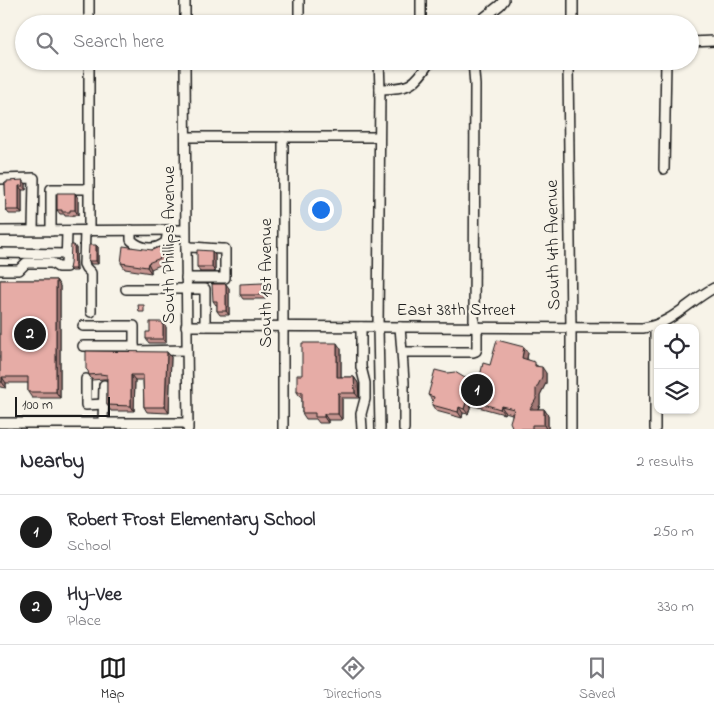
<!DOCTYPE html>
<html lang="en">
<head>
<meta charset="utf-8">
<style>
	body { margin:0; font-family:"Indie Flower",sans-serif; background:#f7f7f7; color:#2b2b33 }
	.controls { position:absolute; right:15px; bottom:15px; display:grid; overflow:hidden; border-radius:10px; box-shadow:0 1px 4px #0004 }
	.controls button { width:45px; height:45px; display:grid; place-items:center; padding:0; border:0; border-bottom:1px solid #e1e1e2; background:#fff; color:#2b2b33; font:25px sans-serif }
	.scale { position:absolute; left:15px; bottom:12px; width:95px; box-sizing:border-box; padding-left:5px; border:2px solid #1c1c1c; border-top:0; font-size:14px; line-height:18px; white-space:nowrap; color:#1c1c1c; -webkit-text-stroke:4px #f7f3e8; paint-order:stroke }
	.you { position:absolute; left:320px; top:209px; width:18px; height:18px; margin:-12px; border:4px solid #fff; border-radius:50%; background:#1a73e8; box-shadow:0 0 0 8px #1a73e833 }
	.badge { display:grid; place-items:center; width:32px; height:32px; border-radius:50%; background:#1c1c1c; color:#fff; font-size:16px; font-weight:700 }
	.pin { position:absolute; translate:-50% -50%; border:2px solid #fff; box-shadow:0 1px 5px #0006 }
	.list { margin:0; padding:0; list-style:none }
	h2 { display:flex; justify-content:space-between; align-items:center; height:65px; margin:0; padding:0 20px; font-size:21px }
	h2 small { font-size:16px; font-weight:400; color:#7c7c81 }
	.list li { display:grid; grid-template-columns:32px 1fr auto; gap:15px; align-items:center; box-sizing:border-box; height:75px; padding:0 20px; border-top:1px solid #e1e1e2 }
	.list b { display:block; font-size:19px; white-space:nowrap }
	.list p { margin:0; font-size:16px; white-space:nowrap; color:#7c7c81 }
	.list em { font-size:16px; font-style:normal; color:#7c7c81 }
	.icon { flex:none; width:28px; height:28px; fill:none; stroke:currentColor; stroke-width:2; stroke-linecap:round; stroke-linejoin:round }
	.map { position:relative; flex:none; width:714px; height:429px; overflow:hidden }
	.search { position:absolute; background:#fff; box-shadow:0 1px 4px #0004; left:15px; right:15px; top:15px; height:55px; display:flex; align-items:center; gap:12px; box-sizing:border-box; padding:0 18px; border-radius:28px; color:#7c7c81; font-size:19px }
	.sheet { height:215px; background:#fff }
	nav { display:flex; justify-content:space-around; align-items:center; box-sizing:border-box; height:70px; border-top:1px solid #e1e1e2; background:#fff; font-size:14px; color:#7c7c81 }
	nav a { display:grid; justify-items:center; gap:2px }
	nav .on { color:#1c1c1c }
	.map>svg:first-child { display:block }
</style>
</head>
<body>
<div class="map">
<svg width="714" height="429" viewBox="0 0 714 429">
	<rect width="100%" height="100%" fill="#f7f3e8"/>
	<filter id="ink" filterUnits="userSpaceOnUse"><feTurbulence type="fractalNoise" baseFrequency=".02" numOctaves="2"/><feDisplacementMap in="SourceGraphic" scale="10" xChannelSelector="R" yChannelSelector="G"/><feConvolveMatrix kernelMatrix="1 2 1 2 8 2 1 2 1" color-interpolation-filters="sRGB"/></filter>
	<g filter="url(#ink)">
		<g fill="none" stroke-linecap="round" stroke-linejoin="round">
			<defs>
				<g id="minor">
					<path d="M89,0V24"/>
					<path d="M185,0V24"/>
					<path d="M299,0V24"/>
					<path d="M421,0V24"/>
					<path d="M573,0V24"/>
					<path d="M476,24L500,5L504,0"/>
					<path d="M690,42L714,41"/>
					<path d="M89,61V231"/>
					<path d="M185,61L186,247L188,429"/>
					<path d="M379,61L380,89L378,327L380,429"/>
					<path d="M473,61L475,85L474,327"/>
					<path d="M569,61L568,66L571,328V429"/>
					<path d="M380,89C409,88 414,87 430,61"/>
					<path d="M186,137H379"/>
					<path d="M664,169L666,61"/>
					<path d="M0,179L34,178L33,230"/>
					<path d="M131,230V240C142,250 154,251 166,242L168,230"/>
					<path d="M0,231L185,230"/>
					<path d="M51,231V189H89"/>
					<path d="M85,231L84,264L86,268L91,273V312"/>
					<path d="M186,247C199,247 212,249 225,249V278H186"/>
					<path d="M0,253L67,254"/>
					<path d="M0,270H19L26,263H52L58,267H66L67,231"/>
					<path d="M126,289H205V326"/>
					<path d="M83,326H134V351L187,350"/>
					<path d="M186,326L643,328C672,324 689,301 714,288"/>
					<path d="M655,326V429"/>
					<path d="M361,327V367L365,383V399L361,414L362,429"/>
					<path d="M400,327L402,352H473L476,351L477,348V327"/>
					<path d="M83,346H134"/>
					<path d="M402,352L404,382V429"/>
					<path d="M86,379V405L104,404"/>
					<path d="M0,423H188"/>
					<path d="M103,423L104,385"/>
					<path d="M283,429V137"/>
				</g>
			</defs>
			<use href="#minor" stroke="#1c1c1c" stroke-width="12"/>
			<use href="#minor" stroke="#f7f3e8" stroke-width="9"/>
		</g>
		<g fill="#c6948f" stroke="#1c1c1c">
			<path d="M5,183L26,184V190H22V214H9L6,210Z"/>
			<path d="M78,198V215H73V216H65L64,214H60L57,210Z"/>
			<path d="M98,247V264H91L89,261Z"/>
			<path d="M159,247L163,252L167,262L151,269V273L125,269L121,263Z"/>
			<path d="M76,248L77,271H71L69,269Z"/>
			<path d="M212,251L215,255V272H200L197,267Z"/>
			<path d="M0,280H56L60,286V398H32L28,392V383H6V388L0,387Z"/>
			<path d="M263,283L266,288V299H243L240,295Z"/>
			<path d="M229,288V315H220L217,311V305H216L213,301Z"/>
			<path d="M166,327V343H149L146,339L150,332Z"/>
			<path d="M524,347L528,353L527,359L539,367L546,373V383L540,395V405L538,409H544L548,415V429H513L512,414L505,412L504,414L471,405L468,414L463,413L462,418L436,411L432,405L433,401L428,395L465,378L479,381Z"/>
			<path d="M341,349V377H354L358,383L359,398H342V420H328V423H319L316,419H306L302,413V398H301L297,392L302,375Z"/>
			<path d="M167,352L171,357L169,413L147,412L144,407L143,380H135L134,411H111L107,405V379H104L92,380L89,375Z"/>
		</g>
		<g fill="#a17874" stroke="#1c1c1c">
			<path d="M23,180L26,184V190L23,186Z"/>
			<path d="M19,186L22,190V214L19,210Z"/>
			<path d="M75,193L78,198V215L75,210Z"/>
			<path d="M74,245L76,248L77,271L75,269Z"/>
			<path d="M96,245L98,247V264L96,261Z"/>
			<path d="M159,247L163,252L167,262L163,257Z"/>
			<path d="M212,251L215,255V272L212,267Z"/>
			<path d="M148,263L151,269V273L147,267Z"/>
			<path d="M56,280L60,286V398L56,392Z"/>
			<path d="M263,283L266,288V299L263,295Z"/>
			<path d="M226,284L229,288V315L226,311Z"/>
			<path d="M163,322L166,327V343L163,339Z"/>
			<path d="M337,343L341,349V382L337,377Z"/>
			<path d="M524,347L528,353L526,364L522,358Z"/>
			<path d="M167,352L171,357L169,413L165,407Z"/>
			<path d="M542,367L546,373V383L540,395V405L534,415L530,409Z"/>
			<path d="M131,375L135,380L134,411L131,406Z"/>
			<path d="M2,377L6,383V388L2,382Z"/>
			<path d="M354,377L358,383L359,398L355,393Z"/>
			<path d="M338,393L342,398V420L338,414Z"/>
			<path d="M467,399L471,405L468,414L464,409Z"/>
			<path d="M501,406L505,412L504,414L500,409Z"/>
			<path d="M459,407L463,413L462,418L458,412Z"/>
			<path d="M544,409L548,415V429H546L544,425Z"/>
			<path d="M324,414L328,420V423L324,417Z"/>
		</g>
		<g fill="#e6aca6" stroke="#1c1c1c">
			<path d="M23,180V186H19V210H6L5,183H7V181Z"/>
			<path d="M57,193H75V210H70V212H62V210H57Z"/>
			<path d="M71,245H74L75,269H69L70,264Z"/>
			<path d="M89,245H96V261H89L88,260Z"/>
			<path d="M123,246L152,250L159,247L163,257L148,263L147,267L121,263Z"/>
			<path d="M197,250L212,251V267H197Z"/>
			<path d="M0,280H56V392H28V377H2V382H0Z"/>
			<path d="M263,283V295H240V284Z"/>
			<path d="M212,284H226V311H217V301H213Z"/>
			<path d="M138,305H144V312H139Z"/>
			<path d="M150,322H163V339H146V332H150Z"/>
			<path d="M497,340L524,347L522,358L535,362V366L542,367V377L536,389V399L530,409H544V425H532V429H513L510,422L514,409L501,406L500,409L467,399L464,409L459,407L458,412L432,405L434,397L428,395L435,370L447,373L455,372L465,378H474L479,381L483,363L490,365Z"/>
			<path d="M302,343H337V377H354L355,393H338V414H324V417H315V413H302V392H297V375H302Z"/>
			<path d="M86,351L167,352L165,407H144L143,375H131V406L107,405V375L100,374L89,375L88,371L86,369Z"/>
		</g>
	</g>
	<g text-anchor="middle" dominant-baseline="central" stroke-width="4.5" stroke-linejoin="round" paint-order="stroke">
		<g font-size="18" fill="#1c1c1c" stroke="#f7f3e8">
			<text transform="translate(170 245) rotate(-90)">South Phillips Avenue</text>
			<text transform="translate(554 245) rotate(-91)">South 4th Avenue</text>
			<text transform="translate(267 283) rotate(-90)">South 1st Avenue</text>
			<text x="456" y="311">East 38th Street</text>
		</g>
	</g>
</svg>
<div class="controls">
<button><svg class="icon" aria-label="locate" viewBox="0 0 24 24"><circle cx="12" cy="12" r="6"/><path d="M12 2v4M12 18v4M2 12h4M18 12h4"/></svg></button>
<button><svg class="icon" aria-label="layers" viewBox="0 0 24 24"><path d="M12 4l9 5-9 5-9-5zM3 14l9 5 9-5"/></svg></button>
</div>
<div class="scale">100 m</div>
<div class="you"></div>
<div class="pin badge" style="left:477px;top:390px">1</div>
<div class="pin badge" style="left:30px;top:334px">2</div>
<div class="search"><svg class="icon" aria-label="search" viewBox="0 0 24 24"><circle cx="10" cy="10" r="6"/><path d="M15 15l6 6"/></svg>Search here</div>
</div>
<section class="sheet">
<h2>Nearby<small>2 results</small></h2>
<ul class="list">
<li><span class="badge">1</span><div><b>Robert Frost Elementary School</b><p>School</p></div><em>250 m</em></li>
<li><span class="badge">2</span><div><b>Hy-Vee</b><p>Place</p></div><em>330 m</em></li>
</ul>
</section>
<nav>
<a class="on"><svg class="icon" aria-label="map" viewBox="0 0 24 24"><path d="M3 6l6-2 6 2 6-2v14l-6 2-6-2-6 2zM9 4v14M15 6v14"/></svg>Map</a>
<a><svg class="icon" aria-label="directions" viewBox="0 0 24 24"><path d="M12 3l9 9-9 9-9-9zM9 14v-3h6M13 9l2 2-2 2"/></svg>Directions</a>
<a><svg class="icon" aria-label="saved" viewBox="0 0 24 24"><path d="M7 4h10v16l-5-4-5 4z"/></svg>Saved</a>
</nav>
</body>
</html>
